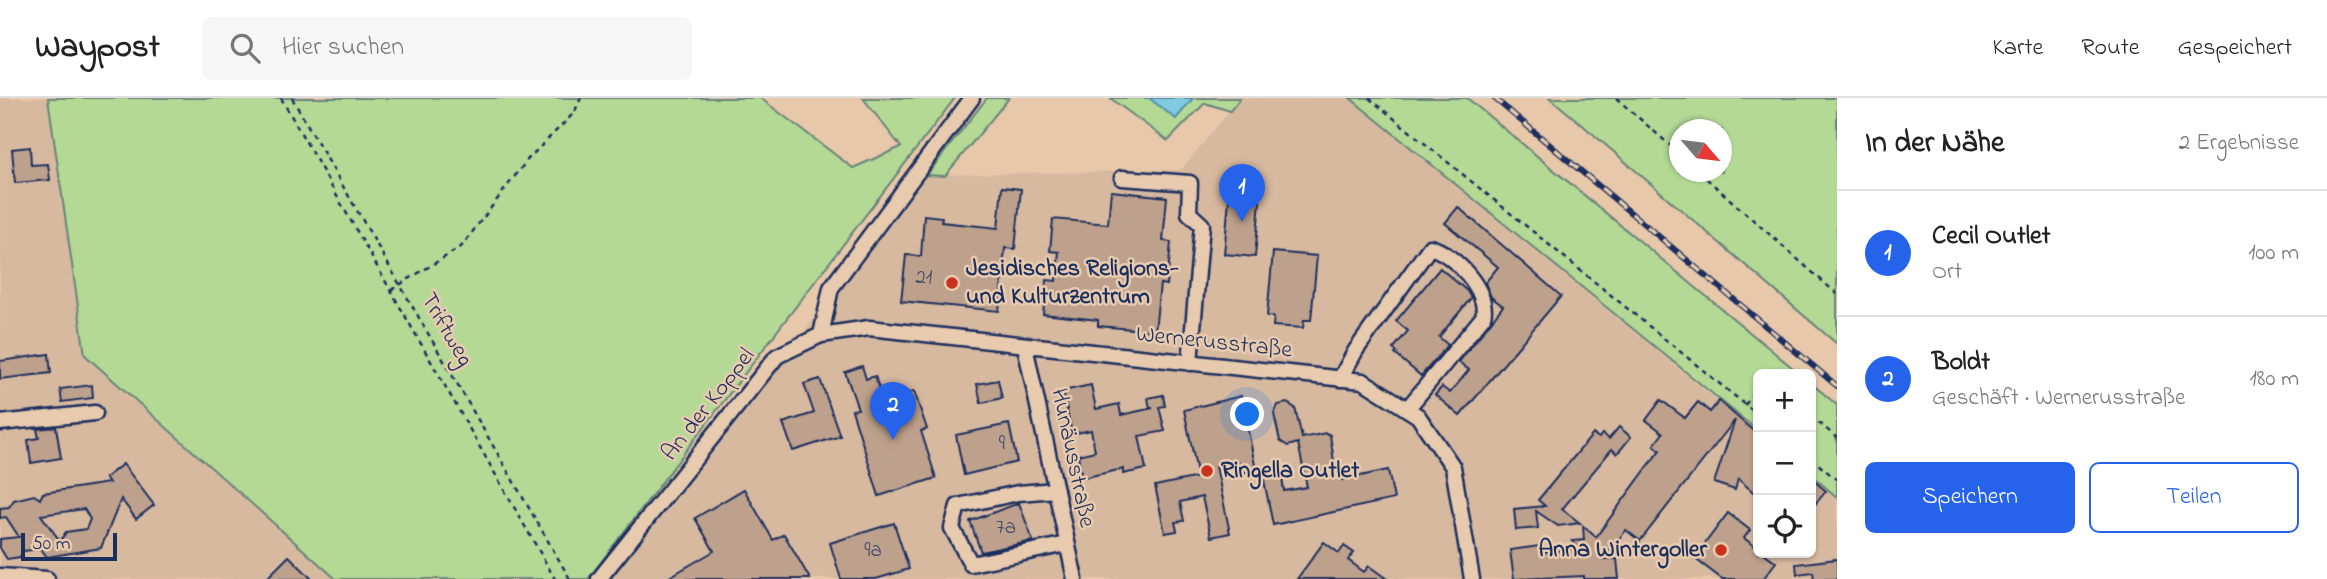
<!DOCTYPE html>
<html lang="de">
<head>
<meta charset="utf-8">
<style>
	body { margin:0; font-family:"Indie Flower",sans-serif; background:#f6f6f6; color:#222 }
	.controls { position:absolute; right:21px; bottom:21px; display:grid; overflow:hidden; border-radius:10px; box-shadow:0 2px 5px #0004 }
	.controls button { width:63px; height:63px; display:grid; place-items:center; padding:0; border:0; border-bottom:2px solid #e0e0e0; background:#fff; color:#222; font:35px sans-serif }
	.compass { position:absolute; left:1669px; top:21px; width:63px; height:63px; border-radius:50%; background:#fff; box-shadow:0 2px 5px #0004; rotate:118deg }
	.scale { position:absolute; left:21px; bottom:18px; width:96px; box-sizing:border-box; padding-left:7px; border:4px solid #1b2f5e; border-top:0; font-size:19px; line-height:24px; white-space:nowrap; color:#1b2f5e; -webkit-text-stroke:5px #e8cbaf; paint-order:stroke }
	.you { position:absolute; left:1248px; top:317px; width:24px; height:24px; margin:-18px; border:5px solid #fff; border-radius:50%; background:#1a73e8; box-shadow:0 0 0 10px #1a73e833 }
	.badge { display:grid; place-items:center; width:46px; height:46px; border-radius:50%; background:#2563eb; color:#fff; font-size:23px; font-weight:700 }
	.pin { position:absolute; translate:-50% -58px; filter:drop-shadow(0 2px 4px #0008) }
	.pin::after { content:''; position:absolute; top:37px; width:24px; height:21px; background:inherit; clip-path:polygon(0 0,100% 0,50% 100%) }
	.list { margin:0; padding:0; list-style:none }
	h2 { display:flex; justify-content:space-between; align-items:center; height:91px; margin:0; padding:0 28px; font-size:30px }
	h2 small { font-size:23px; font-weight:400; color:#767676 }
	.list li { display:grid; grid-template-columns:46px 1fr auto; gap:21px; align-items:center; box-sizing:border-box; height:126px; padding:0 28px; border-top:2px solid #e0e0e0 }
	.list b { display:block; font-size:26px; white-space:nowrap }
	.list p { margin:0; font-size:23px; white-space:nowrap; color:#767676 }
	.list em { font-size:23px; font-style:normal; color:#767676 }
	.actions { display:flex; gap:14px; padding:21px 28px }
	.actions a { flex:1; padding:16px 0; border:2px solid #2563eb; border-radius:10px; text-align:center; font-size:24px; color:#2563eb }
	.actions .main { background:#2563eb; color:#fff }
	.icon { flex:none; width:38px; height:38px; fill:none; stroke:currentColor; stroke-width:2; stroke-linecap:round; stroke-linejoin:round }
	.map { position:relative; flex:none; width:1837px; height:481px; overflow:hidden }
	header { display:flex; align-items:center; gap:42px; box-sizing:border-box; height:98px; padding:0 35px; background:#fff; border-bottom:2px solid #e0e0e0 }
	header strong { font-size:33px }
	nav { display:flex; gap:38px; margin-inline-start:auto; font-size:24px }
	.search { width:490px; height:63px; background:#f6f6f6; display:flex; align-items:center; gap:18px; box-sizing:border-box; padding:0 24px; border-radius:10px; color:#767676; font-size:26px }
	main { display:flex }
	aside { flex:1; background:#fff }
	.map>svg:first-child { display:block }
</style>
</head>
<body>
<header>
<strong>Waypost</strong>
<div class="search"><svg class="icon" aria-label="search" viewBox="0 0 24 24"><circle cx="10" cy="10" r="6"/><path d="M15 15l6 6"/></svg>Hier suchen</div>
<nav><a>Karte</a><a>Route</a><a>Gespeichert</a></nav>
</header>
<main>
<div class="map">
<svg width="1837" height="481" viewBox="0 0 1837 481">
	<rect width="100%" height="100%" fill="#e8c8aa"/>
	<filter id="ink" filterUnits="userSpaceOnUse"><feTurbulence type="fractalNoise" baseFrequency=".0143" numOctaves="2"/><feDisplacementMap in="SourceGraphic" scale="14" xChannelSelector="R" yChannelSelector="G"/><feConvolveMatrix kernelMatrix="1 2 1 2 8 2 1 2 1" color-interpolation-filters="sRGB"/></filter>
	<g filter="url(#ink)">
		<g fill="#d7b9a0">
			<path d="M0,0H48L85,257L336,481H0Z"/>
			<path d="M1240,0H1349L1758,336V455H1811V379L1837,400V481H610L927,77L1181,72Z"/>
		</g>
		<g fill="#b3d995" stroke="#67847a" stroke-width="2" fill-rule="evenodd">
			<path d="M48,0H760L853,70L901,49L863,0H955L588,481H336L85,257Z"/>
			<path d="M987,0H1009L945,78L927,77Z"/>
			<path d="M1110,0H1240L1230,13L1205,5L1168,43Z"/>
			<path d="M1350,0H1467L1800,276H1758V333Z"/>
			<path d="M1550,0H1837V246L1579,24ZM1680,32H1722V74H1680Z"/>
			<path d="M1811,285L1837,307V399L1811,377Z"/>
		</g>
		<path fill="#81cbe1" stroke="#588dad" stroke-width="2" d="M1149,0H1193L1176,21Z"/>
		<g fill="#bea18c" stroke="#1b2f5e" stroke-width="2" fill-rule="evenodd">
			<path d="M30,49L31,67L48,66L50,82L15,85L12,51Z"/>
			<path d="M1002,89L1021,91L1015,151L1005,150L999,213L901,203L906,157L921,158L924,117L942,119L941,124L998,130Z"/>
			<path d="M1230,90L1261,92L1255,159L1224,156Z"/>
			<path d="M1111,93L1167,99L1163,143L1171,144L1167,187L1160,186L1155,233L1098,228V222L1043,216L1047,182L1056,183L1059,154L1050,153L1053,121L1108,126Z"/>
			<path d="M1458,109L1561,198L1460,318L1435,297L1442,289L1450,295L1469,272L1459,264L1503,208L1491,199L1485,185L1498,169L1445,125Z"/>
			<path d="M1273,154L1317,158L1311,222H1304L1303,230L1273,228L1274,219L1267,218Z"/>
			<path d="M1440,170L1467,193L1471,200L1439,239L1448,247L1421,278L1395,256L1397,254L1393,251L1408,233L1396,223Z"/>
			<path d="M49,256L51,275L0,281V263Z"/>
			<path d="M862,268L866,281L875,278L883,303L914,293L927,331L921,333L936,380L879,398L852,312L858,311L845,274Z"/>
			<path d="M820,281L840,338L793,353L783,325L814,315L804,286Z"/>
			<path d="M998,282L1002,300L981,305L977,286Z"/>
			<path d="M92,287L93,300L62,304L60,291Z"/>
			<path d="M1091,287L1096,311L1119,306L1121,317L1153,310H1150L1148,300L1163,297L1165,308L1159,309L1165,333L1139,338L1146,371L1123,376V371L1082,380L1078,357L1095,353L1091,332L1072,336L1063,293Z"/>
			<path d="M1241,298L1256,372L1240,375L1238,363L1216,368L1230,435L1211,439L1202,399L1180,404L1184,423L1175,424L1177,433L1165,435L1155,388L1198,379L1184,312Z"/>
			<path d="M1661,302L1685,320L1698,304L1710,314L1719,303L1758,337V398L1738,381L1735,392L1714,385L1735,322L1640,443L1626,432L1604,461H1617L1619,481H1584V478L1514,481L1510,452L1539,448L1541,455L1579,450L1572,443L1584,442L1583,428L1596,439L1660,352L1654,347L1663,335L1646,322Z"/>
			<path d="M1287,305L1295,310L1302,340L1326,335L1330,337L1335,370L1341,374L1342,382L1388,372L1394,401L1273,427L1263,377L1281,374L1284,393L1307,389L1298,345L1288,348L1280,343L1274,316L1278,307Z"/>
			<path d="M1009,326L1017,364L964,377L956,337Z"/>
			<path d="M56,329L61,360L31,365L28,342L39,340L37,331Z"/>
			<path d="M1619,329L1631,339L1617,356L1612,351L1562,411L1580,425L1558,428L1536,413L1538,430L1516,432L1514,411L1545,408L1538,402L1593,336L1599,340L1602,336L1609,341Z"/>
			<path d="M123,366L154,407L136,421L121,401L101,450L47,459L41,451L23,453L20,459L7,461L0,450V441L19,439L6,419L0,420V410L9,409L14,402L34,397L40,401L43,395L109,385L105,380ZM84,411L90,421L86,431L66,434L60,443L41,417Z"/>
			<path d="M1811,380L1826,393L1811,411Z"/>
			<path d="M744,391L773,442L784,436L810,481H666L714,453L695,420Z"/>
			<path d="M1019,405L1033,443L981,454L970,423Z"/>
			<path d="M1728,415L1750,432L1744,440L1758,451V455H1764L1776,464L1763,481H1722L1694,460Z"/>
			<path d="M894,425L909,471L876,481H841L830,445Z"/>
			<path d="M1324,444L1339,455L1344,448L1354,455L1348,462L1364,474L1369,468L1387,481H1297Z"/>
			<path d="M289,458L312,481H266Z"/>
			<path d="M1837,461V481H1814L1813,474L1797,476L1796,466Z"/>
		</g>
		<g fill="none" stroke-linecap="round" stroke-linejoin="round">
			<defs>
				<g id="minor">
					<path d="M1122,80L1190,85L1189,115L1202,127L1190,265"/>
					<path d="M821,237L869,230L1363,283L1418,318L1453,369L1472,481"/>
					<path d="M1025,248L1075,481"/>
					<path d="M1340,281L1356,252L1430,149C1453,155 1490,193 1483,219L1407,311"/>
					<path d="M0,325L95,315"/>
					<path d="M1056,392L1018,395L958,408L952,430L971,466L1067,446"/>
					<path d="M0,478L47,481"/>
					<path d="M599,481L777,258L821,237L831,190L972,0"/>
				</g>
			</defs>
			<use href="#minor" stroke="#1b2f5e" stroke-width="19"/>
			<g stroke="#1b2f5e" stroke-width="2.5" stroke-dasharray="5 5" stroke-linecap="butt">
				<path d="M281,0L555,481"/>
				<path d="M292,0L570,481"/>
				<path d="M1369,0L1758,317"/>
				<path d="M1616,0L1680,56"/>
				<path d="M1699,74L1837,196"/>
				<path d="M391,192L461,149L528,61L574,15L581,0"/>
				<path d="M1745,307L1758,290"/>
				<path d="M1811,318L1837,340"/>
				<path d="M1811,360L1837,382"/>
			</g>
			<use href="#minor" stroke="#e8cbaf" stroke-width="14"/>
			<defs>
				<path id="rail" d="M1494,0L1837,288"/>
			</defs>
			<use href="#rail" stroke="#1b2f5e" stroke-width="6"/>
			<use href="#rail" stroke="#e8cbaf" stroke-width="3.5" stroke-dasharray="10" stroke-linecap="butt"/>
		</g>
	</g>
	<g fill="#c8321e" stroke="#e8cbaf" stroke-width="2.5">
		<circle cx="952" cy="185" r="7"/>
		<circle cx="1207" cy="373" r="7"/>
		<circle cx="1721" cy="452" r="7"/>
	</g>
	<g text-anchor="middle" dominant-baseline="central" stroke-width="5" stroke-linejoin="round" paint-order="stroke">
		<g font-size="21" fill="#444c6a">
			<text x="924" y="180">21</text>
			<text x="1002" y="346">9</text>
			<text x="1006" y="430">7a</text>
			<text x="873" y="453">9a</text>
		</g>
		<g font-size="24" font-weight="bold" fill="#1b2f5e" stroke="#e8cbaf" text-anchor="start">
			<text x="966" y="171">Jesidisches Religions-<tspan x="966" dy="28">und Kulturzentrum</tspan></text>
			<text x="1221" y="373">Ringella Outlet</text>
			<text x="1707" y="452" text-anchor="end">Anna Wintergoller</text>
		</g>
		<g font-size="24" fill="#1b2f5e" stroke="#e8cbaf">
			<text transform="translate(446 232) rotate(60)">Triftweg</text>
			<text transform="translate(1214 245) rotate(6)">Wernerusstraße</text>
			<text transform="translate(709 307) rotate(-52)">An der Koppel</text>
			<text transform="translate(1072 360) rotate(78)">Hunäusstraße</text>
		</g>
	</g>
</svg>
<div class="controls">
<button>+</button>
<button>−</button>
<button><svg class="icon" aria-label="locate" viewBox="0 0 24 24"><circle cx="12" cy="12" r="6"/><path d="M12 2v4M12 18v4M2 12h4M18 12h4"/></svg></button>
</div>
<svg class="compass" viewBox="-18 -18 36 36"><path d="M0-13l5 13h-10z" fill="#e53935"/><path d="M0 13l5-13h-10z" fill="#767676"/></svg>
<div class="scale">50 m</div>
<div class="you"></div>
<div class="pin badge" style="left:1242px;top:124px">1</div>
<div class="pin badge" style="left:893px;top:342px">2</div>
</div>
<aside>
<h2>In der Nähe<small>2 Ergebnisse</small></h2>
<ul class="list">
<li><span class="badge">1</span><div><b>Cecil Outlet</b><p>Ort</p></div><em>100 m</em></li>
<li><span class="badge">2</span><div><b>Boldt</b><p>Geschäft · Wernerusstraße</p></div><em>180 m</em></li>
</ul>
<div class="actions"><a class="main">Speichern</a><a>Teilen</a></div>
</aside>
</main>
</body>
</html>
